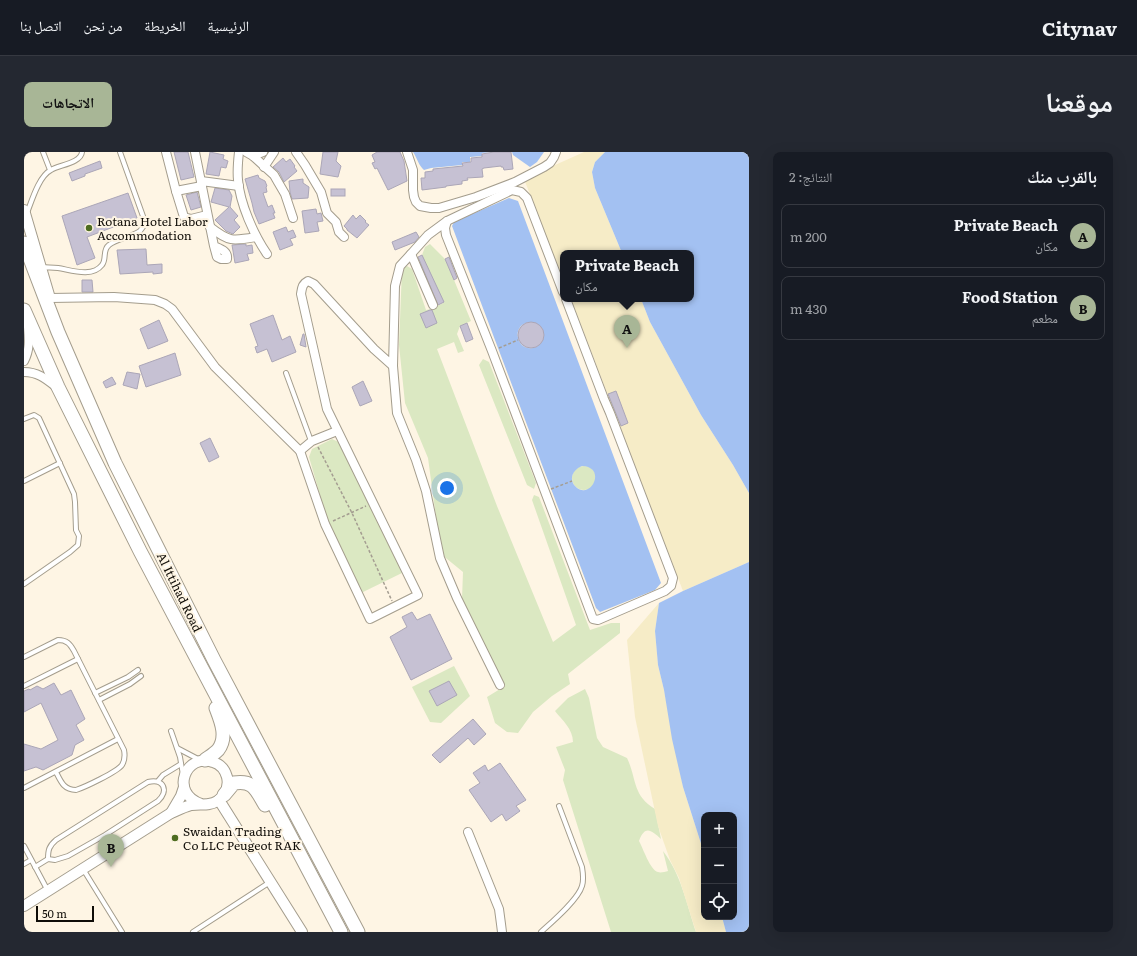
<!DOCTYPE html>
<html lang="ar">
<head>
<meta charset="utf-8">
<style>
	body { margin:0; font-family:Literata,"Noto Naskh Arabic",serif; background:#242831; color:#f1f3f6; direction:rtl }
	.controls { position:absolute; right:12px; bottom:12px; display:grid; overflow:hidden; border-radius:8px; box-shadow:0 4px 16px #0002 }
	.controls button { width:36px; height:36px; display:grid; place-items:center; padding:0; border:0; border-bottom:1px solid #363941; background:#171b24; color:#f1f3f6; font:20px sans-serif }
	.scale { position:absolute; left:12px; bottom:10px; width:58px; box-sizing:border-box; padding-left:4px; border:2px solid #0f0c07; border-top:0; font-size:11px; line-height:14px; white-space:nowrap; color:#0f0c07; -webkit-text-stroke:3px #fef5e4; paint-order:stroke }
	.you { position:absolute; left:423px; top:336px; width:14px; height:14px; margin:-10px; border:3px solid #fff; border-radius:50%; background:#1a73e8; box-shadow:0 0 0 6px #1a73e833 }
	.badge { display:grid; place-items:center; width:26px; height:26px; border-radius:50%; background:#a8b696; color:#111; font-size:13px; font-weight:700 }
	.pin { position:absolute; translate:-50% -33px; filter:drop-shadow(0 1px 2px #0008) }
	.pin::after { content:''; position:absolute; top:21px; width:14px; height:12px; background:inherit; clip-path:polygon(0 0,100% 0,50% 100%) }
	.popup { position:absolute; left:536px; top:98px; width:134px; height:52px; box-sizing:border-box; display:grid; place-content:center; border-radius:8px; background:#171b24; filter:drop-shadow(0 1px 3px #0005); font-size:13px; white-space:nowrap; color:#9ea1a6 }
	.popup b { font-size:15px; color:#f1f3f6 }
	.popup::after { content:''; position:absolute; left:50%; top:100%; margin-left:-8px; border:8px solid transparent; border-top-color:#171b24 }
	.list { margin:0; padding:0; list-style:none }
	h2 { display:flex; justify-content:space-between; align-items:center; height:52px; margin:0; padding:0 16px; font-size:17px }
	h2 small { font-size:13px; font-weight:400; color:#9ea1a6 }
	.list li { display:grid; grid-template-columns:26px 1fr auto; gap:12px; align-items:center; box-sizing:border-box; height:64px; margin:0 8px 8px; padding:0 8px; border:1px solid #363941; border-radius:8px }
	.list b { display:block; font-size:15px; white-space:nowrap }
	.list p { margin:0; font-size:13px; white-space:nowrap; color:#9ea1a6 }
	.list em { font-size:13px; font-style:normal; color:#9ea1a6 }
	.icon { flex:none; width:22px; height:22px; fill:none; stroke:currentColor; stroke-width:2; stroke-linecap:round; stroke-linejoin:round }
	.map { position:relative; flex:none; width:725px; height:780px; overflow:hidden; direction:ltr; border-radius:8px }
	header { display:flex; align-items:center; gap:24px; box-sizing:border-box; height:56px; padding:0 20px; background:#171b24; border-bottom:1px solid #363941 }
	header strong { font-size:19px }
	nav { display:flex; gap:22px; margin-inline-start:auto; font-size:14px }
	.intro { display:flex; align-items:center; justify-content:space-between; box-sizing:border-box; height:96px; padding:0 24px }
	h1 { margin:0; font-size:28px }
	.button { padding:10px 18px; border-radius:8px; background:#a8b696; color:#111; font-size:14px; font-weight:700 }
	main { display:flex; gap:24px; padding:0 24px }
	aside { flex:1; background:#171b24; border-radius:8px; box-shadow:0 4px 16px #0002 }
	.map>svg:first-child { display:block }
</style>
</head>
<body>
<header>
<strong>Citynav</strong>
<nav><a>الرئيسية</a><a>الخريطة</a><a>من نحن</a><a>اتصل بنا</a></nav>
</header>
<div class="intro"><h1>موقعنا</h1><a class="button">الاتجاهات</a></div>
<main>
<aside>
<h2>بالقرب منك<small>النتائج: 2</small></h2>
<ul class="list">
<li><span class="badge">A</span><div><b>Private Beach</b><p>مكان</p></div><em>200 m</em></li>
<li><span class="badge">B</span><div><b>Food Station</b><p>مطعم</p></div><em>430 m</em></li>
</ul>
</aside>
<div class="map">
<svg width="725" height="780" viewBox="0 0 725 780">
	<rect width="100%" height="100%" fill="#fef5e4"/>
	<g fill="#dbe8c2">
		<path d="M406,92L421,107L430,128L447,169L436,174L433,182L440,199L434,201L430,190L413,197L473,354L529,490L552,473L508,348L510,343L515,345L566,478L587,471H596V481L544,522L546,532L528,544L509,560L494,581L483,580L471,571L463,545L481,534L438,447L439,420L417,402L404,306L381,251L375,193L378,117L383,114L388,117L402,158L407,157L419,151L398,103L401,95Z"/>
		<path d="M459,207L465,210L512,331L510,337L503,333L455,213Z"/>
		<path d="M308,287L319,292L380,420L335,442L302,364L285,305L288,297Z"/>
		<circle cx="560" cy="326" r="12"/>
		<path d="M430,514L446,544L417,571L406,570L388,535Z"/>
		<path d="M561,537L565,546L573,586L579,595L603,606C613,627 608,643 631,657L637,687C627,678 621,673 615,689C619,696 626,718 634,720C636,721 641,720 644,719L639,699C657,722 663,753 672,780H587L539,628L541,618L532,595L549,590C549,577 538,568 531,559L544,546Z"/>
	</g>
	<g fill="#f6ecc7">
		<path d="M560,0H581L571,10L568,20L571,36L598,101H539V127L500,27Z"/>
		<path d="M547,147H617L626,170L677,263L709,313L725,341V410L659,439Z"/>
		<path d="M635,451L631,479L634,513L640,538L659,635L680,701V765H698L702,780H672L655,726L646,708L634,674L611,565L603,488Z"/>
	</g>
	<g fill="#a3c1f2" fill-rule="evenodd">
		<path d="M389,0H469L458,1V4L446,5V10H438V13L407,16L400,18C395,14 393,6 389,0Z"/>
		<path d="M488,0H520L513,10L506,15L489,3Z"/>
		<path d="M581,0H725V341L709,313L677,263L626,170L617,147H667V101H598L571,36L568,20L571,10Z"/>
		<path d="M485,46L494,49L637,431L631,438L576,460L572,456L428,74L430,70ZM507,170C516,172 523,180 518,189C517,192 514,194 512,195C494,203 484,172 507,170ZM558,314C584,315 566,350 551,334C544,326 550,317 558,314Z"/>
		<path d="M725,410V780H702L698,765H710V663H680V701L659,635L648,587L640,538L634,513L631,479L635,451L659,439Z"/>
	</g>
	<g fill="#c6c1d3" stroke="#aba6b7">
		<path d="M150,0H164L170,25L157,28Z"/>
		<path d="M186,0L200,3L199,7L204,9L202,16L197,15L195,24L182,22Z"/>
		<path d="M299,0H314L312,9L317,14L314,25L296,22Z"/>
		<path d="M353,0H376L380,9L383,29L364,38L353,16L351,17L348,11L351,10L348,3Z"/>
		<path d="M470,0H487L489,17L480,18L479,15H477V14L460,16L458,17L459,25L443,26L444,28L438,29V32L422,34V35L398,38L397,26H401V20L409,19V17L439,14L438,11L447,10V6L458,5V2Z"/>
		<path d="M259,6L262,10L266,7L271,14L270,15L273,19L260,30L255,20L249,15Z"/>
		<path d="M76,9L78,16L61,22V24L48,29L45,21Z"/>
		<path d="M234,23L235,26L241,29L243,34L242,35L243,40L239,41L244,55L248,53L251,61H249L251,66L235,72L230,60L228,51L221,27Z"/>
		<path d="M279,27V31L285,35L284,46L268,47L266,40L265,29Z"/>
		<path d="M191,36L205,38L208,44L206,55L214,64L210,68L216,75L209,82L202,79L191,68L205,55L187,50Z"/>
		<rect x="307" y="37" width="14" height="7"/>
		<path d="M173,40L177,55L167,58L162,43Z"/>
		<path d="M104,41L113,66L63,85L71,106L53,113L38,64Z"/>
		<path d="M292,57L293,62L297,61L299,69L293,70L295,79L281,81L278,59Z"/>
		<path d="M329,63L332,67L336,63L342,69L341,70L345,73L333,86L323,78V77L320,74Z"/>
		<path d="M262,75L264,80L269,78L272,85L266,87L269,93L256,98L249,80Z"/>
		<path d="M392,80L395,85L391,90L371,98L368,90Z"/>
		<path d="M222,92V94L228,93L229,101L223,102L225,108L211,111L208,93Z"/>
		<path d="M122,97L123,113L138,112V121L129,122V120L96,122L93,98Z"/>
		<path d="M398,103L420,150L414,153L394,105Z"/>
		<path d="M425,105L433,126L430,128L421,107Z"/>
		<path d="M58,128H68L69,140H58Z"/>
		<path d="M406,158H408L413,171L402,176L396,162Z"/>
		<path d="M249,163L258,188L266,184L272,200L248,210L243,197L233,201L231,195L234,194L226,172Z"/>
		<path d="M135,168L144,189L124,197L116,177Z"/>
		<circle cx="507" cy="183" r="13"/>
		<path d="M443,171L449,187L442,190L436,174Z"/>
		<path d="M279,182H280L282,195L276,193Z"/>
		<path d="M151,201L157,223L122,235L115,214Z"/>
		<path d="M103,220L116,222L113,237L99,233Z"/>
		<path d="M88,225L92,232L82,236L79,230Z"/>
		<path d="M339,229L348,249L336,254L328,235Z"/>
		<path d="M592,239L604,271L597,274L584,242Z"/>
		<path d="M186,286L195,305L185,310L176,291Z"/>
		<path d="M388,460L393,468L406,462L428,507L387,528L366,485L383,475L378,465Z"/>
		<path d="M425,529L433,543L413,554L405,539Z"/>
		<path d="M30,531L37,543L47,538L61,567L52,573L60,588L51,593L48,603L19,618L12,615L0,619V592L17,597L34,588L17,551L0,560V539L5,537L6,538L13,534L19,537Z"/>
		<path d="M449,567L462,582L450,593L444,586L416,611L408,603Z"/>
		<path d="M476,611L502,648L492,654L496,659L482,669L478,662L467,670L445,638L456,631L449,621L461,613L464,619Z"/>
	</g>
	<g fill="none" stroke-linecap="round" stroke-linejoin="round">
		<defs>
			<g id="service">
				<path d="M19,0L26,18"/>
				<path d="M3,61C8,48 15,24 27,18C35,13 57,11 58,0"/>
				<path d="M18,115C23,116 28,115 34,116C47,118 68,126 78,113C83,107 78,98 85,93C92,87 107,85 116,79L119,75L120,67L96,0"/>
				<path d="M262,221L287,289"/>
				<path d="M0,267L10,263L15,266L50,342L51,350L52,378L55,384L54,393L46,400L0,432"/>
				<path d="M0,329L36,311"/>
				<path d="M0,505L34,488C43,488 46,492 50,499L100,598C101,603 101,608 98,613C93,620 61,635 52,638C40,638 37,630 32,620"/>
				<path d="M0,534L54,507"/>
				<path d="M71,541L104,525L114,518"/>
				<path d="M75,548L106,532L117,524"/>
				<path d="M147,579L156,605L159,623"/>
				<path d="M153,596L174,607"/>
				<path d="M134,629L139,623L157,612"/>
				<path d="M0,636L94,587"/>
				<path d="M0,694L24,739"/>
				<path d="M0,712L7,708"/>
				<path d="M11,715L24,707L31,708L44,704L81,683L134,649C145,639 140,626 124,630L32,688C25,694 24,698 24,707"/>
				<path d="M59,717L98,780"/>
				<path d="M169,780L246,730"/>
				<path d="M517,780C528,770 554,748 558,734C560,728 559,721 558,715L535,654"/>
			</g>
			<g id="minor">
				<path d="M142,0L152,39L160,65L167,67L183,63"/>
				<path d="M171,0L190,94C197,97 204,99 203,107H197L193,105L190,94"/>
				<path d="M215,0C214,9 213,19 214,28C216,52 230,83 243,102"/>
				<path d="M222,0L229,4L250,23L254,30L261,42L269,66"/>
				<path d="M272,0L281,13L297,40L303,61L312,70L315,80L320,85"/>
				<path d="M383,0L389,18V38L390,45L392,50L396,54L407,56H415L452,45L491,30L520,15L526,11L530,5L532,0"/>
				<path d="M229,4L239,0"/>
				<path d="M240,15L250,0"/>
				<path d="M177,29L215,34"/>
				<path d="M152,39L178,34"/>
				<path d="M423,69L421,76L422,83L468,199L569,467L574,468L641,439L647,434L649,426L586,261L580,247L542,147"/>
				<path d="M186,75C205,90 209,89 232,85"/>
				<path d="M387,102L404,83L423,69L488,38L497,40L503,46L539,140"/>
				<path d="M26,146L90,145L131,148L141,152L148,157L191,215L276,299L301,372L346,467L394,443L303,257L277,142C278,136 278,132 284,129L290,132L350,197L369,214L371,134L376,114L387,102L409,153"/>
				<path d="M0,209C6,198 5,187 4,175"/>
				<path d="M369,214L373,261L392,308L402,339L416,406L433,446L476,533"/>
				<path d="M0,220C13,220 21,226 31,234"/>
				<path d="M276,299L288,289L313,279"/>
				<path d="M444,680L475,757L477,772L478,780"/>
			</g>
			<g id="tertiary">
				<path d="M0,58L25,143"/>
				<path d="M195,648L278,780"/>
				<path d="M147,661L157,644L160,635"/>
				<path d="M0,754L147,661C154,658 160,655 167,653C173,652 180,653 185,652C198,650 206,637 203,625C201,618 196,612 189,610C162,600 145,641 177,652"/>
			</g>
			<g id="trunk">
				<path d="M0,91L34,180L91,311L190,508L334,780"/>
				<path d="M0,158L34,235L116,399L317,780"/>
				<path d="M181,608C185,605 190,602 194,598C204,585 197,569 192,556"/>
				<path d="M200,643L210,631C230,628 232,638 241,653"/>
			</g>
		</defs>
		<use href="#service" stroke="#a49d8d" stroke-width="6"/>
		<use href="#minor" stroke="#a49d8d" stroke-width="10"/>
		<use href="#tertiary" stroke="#a49d8d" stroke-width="12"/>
		<use href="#trunk" stroke="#a49d8d" stroke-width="15"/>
		<g stroke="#a49d91" stroke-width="1.5" stroke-dasharray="3 2" stroke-linecap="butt">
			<path d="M475,196L494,188"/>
			<path d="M294,295L328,361L368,449"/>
			<path d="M527,337L548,329"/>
			<path d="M309,369L342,354"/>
		</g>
		<use href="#service" stroke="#fff" stroke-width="4"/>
		<use href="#minor" stroke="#fff" stroke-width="8"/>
		<use href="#tertiary" stroke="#fff" stroke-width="10"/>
		<use href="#trunk" stroke="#fff" stroke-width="13"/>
	</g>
	<g fill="#4e6c20" stroke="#fef5e4" stroke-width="1.5">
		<circle cx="65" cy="76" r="4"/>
		<circle cx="151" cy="686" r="4"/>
	</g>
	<g text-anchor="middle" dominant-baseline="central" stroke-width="4" stroke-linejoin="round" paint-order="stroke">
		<g font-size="12" fill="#0f0c07" stroke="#fef5e4" text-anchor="start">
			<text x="73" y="69">Rotana Hotel Labor<tspan x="73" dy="14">Accommodation</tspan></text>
			<text x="159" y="679">Swaidan Trading<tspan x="159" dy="14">Co LLC Peugeot RAK</tspan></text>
		</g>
		<g font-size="12" fill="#0f0c07" stroke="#fef5e4">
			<text transform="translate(156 440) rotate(64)">Al Ittihad Road</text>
		</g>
	</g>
</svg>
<div class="controls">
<button>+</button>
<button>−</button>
<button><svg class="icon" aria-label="locate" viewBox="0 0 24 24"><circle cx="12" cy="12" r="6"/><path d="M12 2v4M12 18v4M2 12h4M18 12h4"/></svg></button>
</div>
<div class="scale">50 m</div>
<div class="you"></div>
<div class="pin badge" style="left:603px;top:196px">A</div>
<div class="popup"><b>Private Beach</b>مكان</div>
<div class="pin badge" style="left:87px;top:715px">B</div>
</div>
</main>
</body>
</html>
